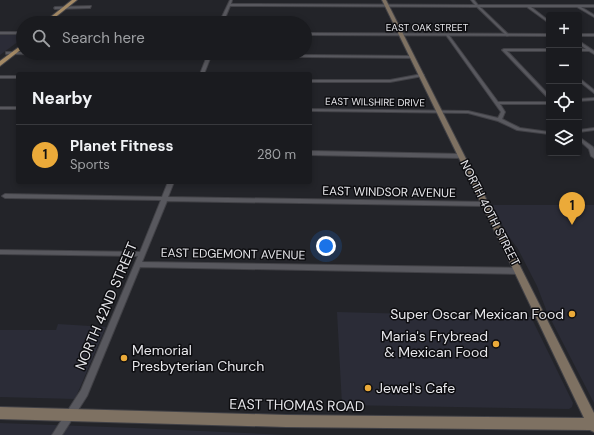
<!DOCTYPE html>
<html lang="en">
<head>
<meta charset="utf-8">
<style>
	body { margin:0; font-family:"DM Sans",sans-serif; background:#27282c; color:#f1f3f6 }
	.controls { position:absolute; right:12px; top:12px; display:grid; overflow:hidden; border-radius:4px; box-shadow:0 2px 6px #0003 }
	.controls button { width:36px; height:36px; display:grid; place-items:center; padding:0; border:0; border-bottom:1px solid #38393d; background:#1a1b1f; color:#f1f3f6; font:20px sans-serif }
	.you { position:absolute; left:326px; top:246px; width:14px; height:14px; margin:-10px; border:3px solid #fff; border-radius:50%; background:#1a73e8; box-shadow:0 0 0 6px #1a73e833 }
	.badge { display:grid; place-items:center; width:26px; height:26px; border-radius:50%; background:#ebaa39; color:#111; font-size:13px; font-weight:700 }
	.pin { position:absolute; translate:-50% -33px; filter:drop-shadow(0 1px 2px #0008) }
	.pin::after { content:''; position:absolute; top:21px; width:14px; height:12px; background:inherit; clip-path:polygon(0 0,100% 0,50% 100%) }
	.list { margin:0; padding:0; list-style:none }
	h2 { display:flex; justify-content:space-between; align-items:center; height:52px; margin:0; padding:0 16px; font-size:17px }
	h2 small { font-size:13px; font-weight:400; color:#9fa1a4 }
	.list li { display:grid; grid-template-columns:26px 1fr auto; gap:12px; align-items:center; box-sizing:border-box; height:60px; padding:0 16px; border-top:1px solid #38393d }
	.list b { display:block; font-size:15px; white-space:nowrap }
	.list p { margin:0; font-size:13px; white-space:nowrap; color:#9fa1a4 }
	.list em { font-size:13px; font-style:normal; color:#9fa1a4 }
	.icon { flex:none; width:22px; height:22px; fill:none; stroke:currentColor; stroke-width:2; stroke-linecap:round; stroke-linejoin:round }
	.map { position:relative; flex:none; width:594px; height:435px; overflow:hidden }
	.search { position:absolute; background:#1a1b1f; box-shadow:0 2px 6px #0003; left:16px; top:16px; width:296px; height:44px; display:flex; align-items:center; gap:10px; box-sizing:border-box; padding:0 14px; border-radius:22px; color:#9fa1a4; font-size:15px }
	.panel { position:absolute; background:#1a1b1f; box-shadow:0 2px 6px #0003; left:16px; top:72px; width:296px; height:112px; border-radius:4px }
	.map>svg:first-child { display:block }
</style>
</head>
<body>
<div class="map">
<svg width="594" height="435" viewBox="0 0 594 435">
	<rect width="100%" height="100%" fill="#232429"/>
	<g fill="#2b2c37">
		<path d="M0,34H23V38L0,55Z"/>
		<path d="M492,205H594V403L547,312L537,286L518,249L507,234Z"/>
		<path d="M337,312L531,317L573,403L572,407L569,409L342,405Z"/>
		<path d="M58,324L106,327L75,399L0,397V330H56Z"/>
		<path d="M0,423L135,428L287,435H0Z"/>
	</g>
	<g fill="none" stroke-linecap="round" stroke-linejoin="round">
		<defs>
			<g id="minor">
				<path d="M230,0H232L231,4L475,5L471,0H474L478,5H594V7H581L594,15V17L577,7H531L549,21V23L527,7H480L508,34L509,35L507,36L477,7L230,6L223,23H219Z"/>
				<path d="M91,6L90,8L55,9L54,8L55,7Z"/>
				<path d="M448,34L498,102H549V104H500L505,112L502,119L520,128L549,132V134L517,130L498,121L468,113L310,111V109L468,111L498,118L501,112L446,35Z"/>
				<path d="M579,41L594,51V54L589,51H579V49H586L579,44Z"/>
				<path d="M504,49H549V51H507L549,95V98H548L503,51L502,50Z"/>
				<path d="M7,52H23V53L208,54V53H212L211,54L412,56L414,57L412,58L211,56L204,74H200L207,56L6,54V52Z"/>
				<path d="M422,74L424,75L423,76L390,82H310V80H390Z"/>
				<rect x="0" y="76" width="18" height="2"/>
				<path d="M579,78L594,90V93L579,81Z"/>
				<path d="M594,98V100L579,101V99Z"/>
				<rect x="0" y="107" width="18" height="2"/>
				<path d="M594,128V130L579,132V130Z"/>
				<path d="M579,137L593,147L594,149V158L591,156L589,149L579,140Z"/>
				<path d="M310,151L461,154L464,156L461,158L310,155Z"/>
				<path d="M168,182H174L168,197L486,202L489,204L486,206L167,201L142,262L519,268L521,269L522,271L521,273L519,274L140,267L87,396L62,435H52L81,390L138,256L0,254V250L140,252L161,200L5,198L2,196L5,194L162,197Z"/>
			</g>
			<g id="tertiary">
				<rect x="0" y="32" width="23" height="2"/>
				<path d="M305,33L549,34V36L305,35Z"/>
				<rect x="579" y="34" width="15" height="2"/>
			</g>
			<path id="secondary" d="M382,0H386L594,413V432L590,430L286,427L0,419V407L286,415L584,418L514,271Z"/>
			<g id="primary">
				<path d="M72,0H77L48,23H43Z"/>
				<path d="M23,44V48L0,66V61Z"/>
			</g>
		</defs>
		<use href="#minor" stroke="#414146" stroke-width="2"/>
		<use href="#tertiary" stroke="#414146" stroke-width="2"/>
		<use href="#secondary" stroke="#414146" stroke-width="2"/>
		<use href="#primary" stroke="#414146" stroke-width="2"/>
		<use href="#minor" fill="#58585e" fill-rule="evenodd"/>
		<use href="#tertiary" fill="#58585e" fill-rule="evenodd"/>
		<use href="#secondary" fill="#7e7162" fill-rule="evenodd"/>
		<use href="#primary" fill="#a38965" fill-rule="evenodd"/>
	</g>
	<g fill="#ebaa39" stroke="#0d0d10" stroke-width="1.5">
		<circle cx="572" cy="314" r="4"/>
		<circle cx="496" cy="344" r="4"/>
		<circle cx="124" cy="358" r="4"/>
		<circle cx="368" cy="388" r="4"/>
	</g>
	<g text-anchor="middle" dominant-baseline="central" stroke-width="3" stroke-linejoin="round" paint-order="stroke">
		<g font-size="10" fill="#e7e7eb" stroke="#0d0d10">
			<text x="427" y="27">EAST OAK STREET</text>
			<text transform="translate(375 102) rotate(1)">EAST WILSHIRE DRIVE</text>
		</g>
		<g font-size="12" fill="#e7e7eb" stroke="#0d0d10">
			<text transform="translate(389 192) rotate(1)">EAST WINDSOR AVENUE</text>
			<text transform="translate(490 213) rotate(63)">NORTH 40TH STREET</text>
			<text transform="translate(233 254) rotate(1)">EAST EDGEMONT AVENUE</text>
		</g>
		<g font-size="14" fill="#e7e7eb" stroke="#0d0d10">
			<text transform="translate(106 306) rotate(-67)">NORTH 42ND STREET</text>
			<text transform="translate(297 405) rotate(1)">EAST THOMAS ROAD</text>
		</g>
		<g font-size="14" fill="#e7e7eb" stroke="#0d0d10" text-anchor="end">
			<text x="564" y="314">Super Oscar Mexican Food</text>
			<text x="488" y="336">Maria's Frybread<tspan x="488" dy="16">&amp; Mexican Food</tspan></text>
			<text x="132" y="350" text-anchor="start">Memorial<tspan x="132" dy="16">Presbyterian Church</tspan></text>
			<text x="376" y="388" text-anchor="start">Jewel's Cafe</text>
		</g>
	</g>
</svg>
<div class="controls">
<button>+</button>
<button>−</button>
<button><svg class="icon" aria-label="locate" viewBox="0 0 24 24"><circle cx="12" cy="12" r="6"/><path d="M12 2v4M12 18v4M2 12h4M18 12h4"/></svg></button>
<button><svg class="icon" aria-label="layers" viewBox="0 0 24 24"><path d="M12 4l9 5-9 5-9-5zM3 14l9 5 9-5"/></svg></button>
</div>
<div class="you"></div>
<div class="pin badge" style="left:572px;top:225px">1</div>
<div class="search"><svg class="icon" aria-label="search" viewBox="0 0 24 24"><circle cx="10" cy="10" r="6"/><path d="M15 15l6 6"/></svg>Search here</div>
<section class="panel">
<h2>Nearby<small></small></h2>
<ul class="list">
<li><span class="badge">1</span><div><b>Planet Fitness</b><p>Sports</p></div><em>280 m</em></li>
</ul>
</section>
</div>
</body>
</html>
